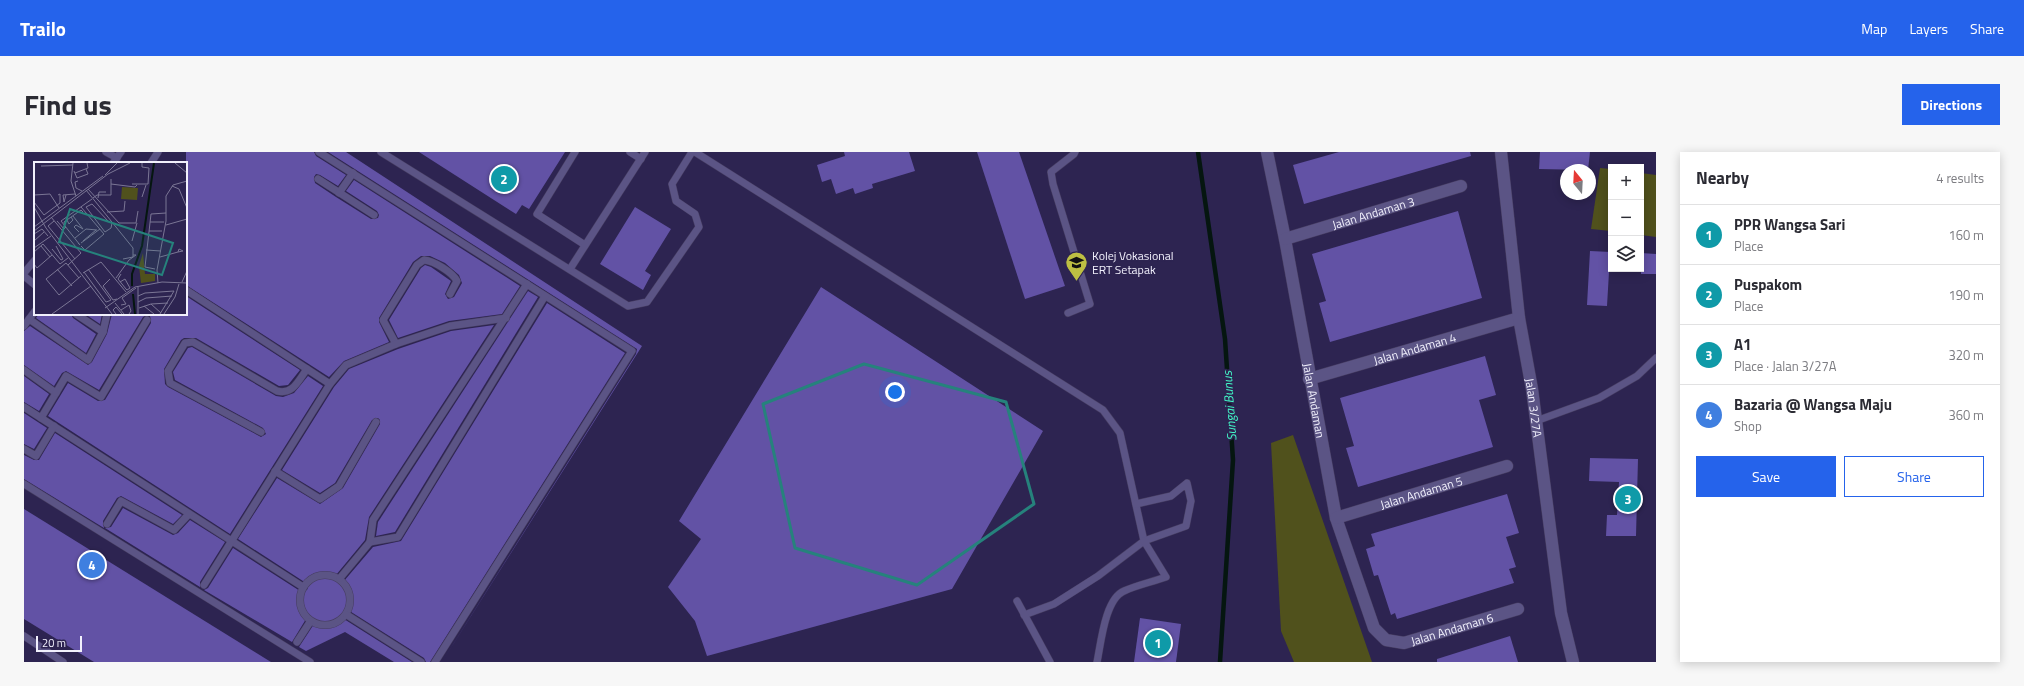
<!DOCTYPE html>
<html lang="en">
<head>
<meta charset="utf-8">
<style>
	body { margin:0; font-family:"Titillium Web",sans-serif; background:#f7f7f7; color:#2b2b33 }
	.controls { position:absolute; right:12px; top:12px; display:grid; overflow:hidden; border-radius:0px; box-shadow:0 2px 10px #0003 }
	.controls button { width:36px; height:36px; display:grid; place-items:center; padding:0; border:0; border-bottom:1px solid #e1e1e2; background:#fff; color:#2b2b33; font:20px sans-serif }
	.compass { position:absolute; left:1536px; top:12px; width:36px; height:36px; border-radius:50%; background:#fff; box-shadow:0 2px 10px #0003; rotate:342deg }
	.scale { position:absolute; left:12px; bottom:10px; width:46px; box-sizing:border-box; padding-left:4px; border:2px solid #f1f0fc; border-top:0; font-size:11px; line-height:14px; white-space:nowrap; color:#f1f0fc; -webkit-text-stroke:3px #2d2451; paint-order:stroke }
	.you { position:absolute; left:871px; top:240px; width:14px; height:14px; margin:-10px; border:3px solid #fff; border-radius:50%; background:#1a73e8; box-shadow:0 0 0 6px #1a73e833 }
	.badge { display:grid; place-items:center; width:26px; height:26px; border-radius:50%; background:#2563eb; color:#fff; font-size:13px; font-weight:700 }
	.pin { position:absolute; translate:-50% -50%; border:2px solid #fff; box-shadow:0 1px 4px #0006 }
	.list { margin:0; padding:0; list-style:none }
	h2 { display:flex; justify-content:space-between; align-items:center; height:52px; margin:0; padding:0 16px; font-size:17px }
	h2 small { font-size:13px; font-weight:400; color:#7c7c81 }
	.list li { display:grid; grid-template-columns:26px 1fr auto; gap:12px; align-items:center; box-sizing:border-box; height:60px; padding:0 16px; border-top:1px solid #e1e1e2 }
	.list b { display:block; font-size:15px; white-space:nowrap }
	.list p { margin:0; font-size:13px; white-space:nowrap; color:#7c7c81 }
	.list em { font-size:13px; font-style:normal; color:#7c7c81 }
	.actions { display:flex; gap:8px; padding:12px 16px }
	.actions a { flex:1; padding:9px 0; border:1px solid #2563eb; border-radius:0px; text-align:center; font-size:14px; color:#2563eb }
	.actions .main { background:#2563eb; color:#fff }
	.icon { flex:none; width:22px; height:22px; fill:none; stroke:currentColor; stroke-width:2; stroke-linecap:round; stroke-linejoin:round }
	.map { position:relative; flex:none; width:1632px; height:510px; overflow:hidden; border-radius:0px }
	header { display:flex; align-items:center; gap:24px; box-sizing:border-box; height:56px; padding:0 20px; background:#2563eb; color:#fff }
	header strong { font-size:19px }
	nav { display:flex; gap:22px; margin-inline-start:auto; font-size:14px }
	.intro { display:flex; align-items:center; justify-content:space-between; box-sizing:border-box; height:96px; padding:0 24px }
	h1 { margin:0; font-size:28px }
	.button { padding:10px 18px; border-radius:0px; background:#2563eb; color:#fff; font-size:14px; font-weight:700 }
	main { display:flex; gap:24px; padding:0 24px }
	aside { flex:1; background:#fff; border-radius:0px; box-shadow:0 2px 10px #0003 }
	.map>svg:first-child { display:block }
</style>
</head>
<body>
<header>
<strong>Trailo</strong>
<nav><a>Map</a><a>Layers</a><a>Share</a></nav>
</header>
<div class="intro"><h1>Find us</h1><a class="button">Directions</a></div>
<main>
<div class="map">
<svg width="1632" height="510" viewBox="0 0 1632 510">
	<rect width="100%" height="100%" fill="#2d2451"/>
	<g fill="#50511c">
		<path d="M1576,16L1587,17V79L1567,77Z"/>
		<path d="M1617,21L1632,23V85L1617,83Z"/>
		<path d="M1269,283L1348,510H1270L1257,479L1247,291Z"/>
	</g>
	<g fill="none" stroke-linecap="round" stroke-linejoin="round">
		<path stroke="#051610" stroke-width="4.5" d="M1174,0L1201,187L1209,308L1196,510"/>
	</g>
	<g fill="#6252a5">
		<path d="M162,0H290L292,4L322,23L314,34L296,23L292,22L290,25L291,31L312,45L347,67L354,66L355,63L353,59L322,39L330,28L496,134L478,162L425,169L374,186L365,168L397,116L401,113L407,115L427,129L421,142L424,147L430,145L438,131L435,123L421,111L406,104H397L389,110L355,166V170L365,190L320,209L305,225L162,133Z"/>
		<path d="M304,0H322L618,194L418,510L612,202L613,197Z"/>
		<path d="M395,0H541L505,57L498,53L492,62Z"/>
		<path d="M820,0H885L891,19L848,32L849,36L831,42L829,36L812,42L807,27L798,30L793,13L821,4Z"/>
		<path d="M953,0H995L1041,134L1001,147Z"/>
		<path d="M1315,0H1446L1447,4L1280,52L1269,13Z"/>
		<path d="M1516,0H1566L1564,18L1515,17Z"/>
		<path d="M611,55L647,77L621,119L627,123L619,138L576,112Z"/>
		<path d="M1434,59L1458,146L1306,190L1295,151L1302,149L1288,102Z"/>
		<path d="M1566,99L1587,100V120H1585L1583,154L1563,153Z"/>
		<path d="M1617,101L1632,102V122H1617Z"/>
		<path d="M797,135L1019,279L928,437L683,504L671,469L644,435L677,387L655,369Z"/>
		<path d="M504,139L514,145L371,380L352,384L354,370Z"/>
		<path d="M162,144L276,218L264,233L255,234L172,186H160L157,188L140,217L141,232L144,235L237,285L242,282L239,276L151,228L149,220L164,196L168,195L252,244L259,245L270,241L284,224L299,234L206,382L24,264L44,231L74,249L81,248L127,171L126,164L123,163L119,165L75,238L42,219L38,221L30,234L0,213V179L6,174L64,213L68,210L83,182L88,162H162Z"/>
		<path d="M523,151L601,201L406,510H402L400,506L324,458L319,461L320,467L388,510H370L321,480L282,499L275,495L290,472L291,468L288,466L282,467L268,490L180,438L184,436L209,396L276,439L283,438L284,435L282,431L214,387L253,326L296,352L319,336L356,272V268L354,266L348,268L311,331L296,341L258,318L310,235L325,217L374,197L427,179L470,173L345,365L341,388L312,423L311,428L315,431L320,429L349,395L377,389Z"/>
		<path d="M15,162H47L49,166L72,182L62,201L12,166Z"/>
		<path d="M61,162H78L76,172Z"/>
		<path d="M1461,204L1472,243L1455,248L1469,295L1334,335L1322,296L1330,294L1316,246Z"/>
		<path d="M0,224L25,242L15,259L0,250Z"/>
		<path d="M0,261L23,276L10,297L0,292Z"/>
		<path d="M31,281L158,363L149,372L97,344L93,346L79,369L80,376L0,327V303L10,308H15Z"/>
		<path d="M1566,306L1614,307L1612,384H1582L1583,363H1593L1595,330L1565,329Z"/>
		<path d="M1483,342L1495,381L1482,385L1492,415L1485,417L1490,431L1373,467L1371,461L1367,463L1354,423L1350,424L1342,397L1351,394L1347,382Z"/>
		<path d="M99,356L149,383L154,381L166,368L201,390L176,430V435L81,376L87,375Z"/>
		<path d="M0,357L247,510H70L0,467Z"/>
		<path d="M1116,466L1157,472L1152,510H1110Z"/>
		<path d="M1486,484L1494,510H1413V507Z"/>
	</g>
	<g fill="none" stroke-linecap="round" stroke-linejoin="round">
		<defs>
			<g id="lane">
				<path d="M82,0L93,6"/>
				<path d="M295,0L608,199L411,510"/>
				<path d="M357,0L604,154L623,150L675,75L671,62L652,49L648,32L668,0"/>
				<path d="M551,0L513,62L561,93"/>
				<path d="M606,0L617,7"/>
				<path d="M671,0L1079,258L1096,281L1120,389L1074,424L1030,452L1000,463"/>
				<path d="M89,11L97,0"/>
				<path d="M127,11L134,0"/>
				<path d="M294,27L350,63"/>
				<path d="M315,41L329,21"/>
				<path d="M546,117L621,0"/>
				<path d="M0,121L11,108"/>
				<path d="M0,124L11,133"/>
				<path d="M162,138L306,232"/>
				<path d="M1044,161L1066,152L1029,32L1027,20L1050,2L1051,0"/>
				<path d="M52,162L79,180"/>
				<path d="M5,167L64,208L79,180L83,162"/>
				<path d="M0,174L11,159"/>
				<path d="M372,192L359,168L393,113L400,108C410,109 428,120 433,129L426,142"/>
				<path d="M0,218L32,241L17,266"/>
				<path d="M32,241L42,224L77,245L123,168"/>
				<path d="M0,255L279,435"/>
				<path d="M1512,269L1575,246L1613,224L1632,206"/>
				<path d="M237,280L146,231L144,219L161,191L169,190L253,239C269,243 274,229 283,217"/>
				<path d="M0,297L12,304L30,274"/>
				<path d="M251,319L296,347L315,334L352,270"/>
				<path d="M0,332L286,510"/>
				<path d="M83,372L97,349L150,378L165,362"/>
				<path d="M346,390L374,385L521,144"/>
				<circle cx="301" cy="448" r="25"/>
				<path d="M316,426L346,390L349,368L503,132"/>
				<path d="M180,433L306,232L322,213L372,192L426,174L482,166"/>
				<path d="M993,449L1026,510"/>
				<path d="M323,463L397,510"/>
				<path d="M0,484L39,510"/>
				<path d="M273,490L286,470"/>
				<path d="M1073,510C1077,491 1081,447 1100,439C1113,433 1128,430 1142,425L1120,389L1162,374L1167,349L1163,331L1147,344L1112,352"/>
			</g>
			<g id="street">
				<path id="s1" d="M1243,0L1261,87L1312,366L1350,476L1362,488L1380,491L1494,457"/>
				<path id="s2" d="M1261,87L1437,34"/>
				<path id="s3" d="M1285,227L1495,166"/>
				<path id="s4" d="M1312,366L1483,314"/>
			</g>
			<g id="secondary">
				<path id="s5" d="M1477,0L1495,166L1508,237L1537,461L1549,510"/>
			</g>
		</defs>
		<use href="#lane" stroke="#463d61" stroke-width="8"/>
		<use href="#street" stroke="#463d61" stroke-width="13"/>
		<use href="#secondary" stroke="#463d61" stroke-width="13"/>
		<use href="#lane" stroke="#5b5485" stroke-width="7"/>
		<use href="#street" stroke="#5b5485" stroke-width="12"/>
		<use href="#secondary" stroke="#5b5485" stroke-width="12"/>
	</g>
	<path fill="none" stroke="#26827c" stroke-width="3" stroke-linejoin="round" d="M840,212L982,250L1010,352L893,433L771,396L739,252Z"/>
	<defs>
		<symbol id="university-pin" viewBox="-11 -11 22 30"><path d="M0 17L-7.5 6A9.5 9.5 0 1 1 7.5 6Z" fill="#bdbf43" stroke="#2d2451"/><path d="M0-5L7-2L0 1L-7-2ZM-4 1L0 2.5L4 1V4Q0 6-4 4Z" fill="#111"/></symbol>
	</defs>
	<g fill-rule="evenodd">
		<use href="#university-pin" x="1040" y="98" width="25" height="34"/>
	</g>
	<g text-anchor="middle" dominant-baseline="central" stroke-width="3.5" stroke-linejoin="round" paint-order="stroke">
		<g font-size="12" fill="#f1f0fc" stroke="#2d2451">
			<text stroke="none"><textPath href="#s2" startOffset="92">Jalan Andaman 3</textPath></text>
			<text stroke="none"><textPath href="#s3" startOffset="110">Jalan Andaman 4</textPath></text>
			<text stroke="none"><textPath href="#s1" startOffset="253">Jalan Andaman</textPath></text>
			<text stroke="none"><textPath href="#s5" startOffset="258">Jalan 3/27A</textPath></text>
			<text stroke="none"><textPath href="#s4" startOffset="89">Jalan Andaman 5</textPath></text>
			<text stroke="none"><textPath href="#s1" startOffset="574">Jalan Andaman 6</textPath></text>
		</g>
		<g font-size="12" fill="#f1f0fc" stroke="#2d2451" text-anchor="start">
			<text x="1068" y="103">Kolej Vokasional<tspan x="1068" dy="14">ERT Setapak</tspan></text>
		</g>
		<g font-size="13" font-style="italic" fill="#43f9c8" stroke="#2d2451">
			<text transform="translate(1205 254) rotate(-94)">Sungai Bunus</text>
		</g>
	</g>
	<g transform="translate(10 10)">
		<rect width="153" height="153" fill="#2d2451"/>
		<path d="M88,25L104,26L103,38L87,37ZM109,91L111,112H121V119L107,121L105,104Z" fill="#50511c"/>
		<path fill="none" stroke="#051610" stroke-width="2" d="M98,124V112L108,84L120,1M99,132L101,152"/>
		<path fill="none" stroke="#7b7695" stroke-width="1" d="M39,1L37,19L42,34M141,1L153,11M7,4L39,3M40,9L43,16L54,12L52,7M41,11L54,6L53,1M74,12L96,1M71,13L83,1M44,19L41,20L42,26L48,29M77,22L101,25L103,23M98,22H114L115,6L108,5V1M138,24L145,27L153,46M54,27L85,61H102L104,49M52,28L99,86V95L89,97M0,33L16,32L25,46M32,33L30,40L29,33L41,32M108,35L112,23M59,36L63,33H77V17M64,36L65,30H72M0,40L10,53L26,41V32L24,33M0,45L12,66L78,152M73,50L90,49L91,39M39,54L49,67M17,55L47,91L34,103M33,58L35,62L39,58L37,55M20,59L14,64L41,97M23,59L30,67L32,65M75,60L58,42L52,45L71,70L77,66L78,61M116,60H130M132,63L153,57M0,65L69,14M31,65L30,60L47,48L49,50M0,69L74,12M115,69H128M45,70L40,65L42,63L49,67M0,72L8,67L14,74M41,76L52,67L63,68M0,79L10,70M49,79L62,68M98,79L103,61M44,81L46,83L27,59L58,37M47,81L66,67M7,84L16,95M47,84L51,88L70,72L47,45M0,86L17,74M18,87L27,98L29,97L22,84M112,88L127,89M0,90L9,82L26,102L34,96M126,95L144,90L145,87L149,89L144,90M0,102L3,106L18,93M23,107L38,124M121,107L111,105L117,52L132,51M50,110L72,140L75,139L77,138L54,107M49,111L67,100L92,130M45,116L32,101L12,117L25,133L47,114M82,116L95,98L102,93H99M76,117L69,124L79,138L83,137M86,120L91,117L96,126L93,128L92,127L84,117L87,112M148,120L153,109M124,121L123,108L132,59V34L139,23L153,19M104,134L111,131L140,129L126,152M88,136L102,126M104,140L112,136L138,134M81,141L90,152M117,142L127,151M87,143L92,142L88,136M110,144L120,152M71,146L101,125L128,120L153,121M105,146L117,142L134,141M87,148L95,143L97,149L95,152M18,152L57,124M82,152L79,148L82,145L88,152M104,152V125M130,152L141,135L145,122"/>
		<path fill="#26827c" fill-opacity="0.15" stroke="#26827c" stroke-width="2" d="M36,47L139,81L128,113L25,80Z"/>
		<rect width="153" height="153" fill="none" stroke="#f1f0fc" stroke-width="2"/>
	</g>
</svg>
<div class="controls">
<button>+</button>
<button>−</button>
<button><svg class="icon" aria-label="layers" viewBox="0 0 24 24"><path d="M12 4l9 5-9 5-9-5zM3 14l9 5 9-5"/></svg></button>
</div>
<svg class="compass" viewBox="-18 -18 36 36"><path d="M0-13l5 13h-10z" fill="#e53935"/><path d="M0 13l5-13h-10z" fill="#7c7c81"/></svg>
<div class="scale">20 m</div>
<div class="you"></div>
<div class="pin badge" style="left:1134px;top:491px;background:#0f9aa8">1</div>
<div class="pin badge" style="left:480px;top:27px;background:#0f9aa8">2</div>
<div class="pin badge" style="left:1604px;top:347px;background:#0f9aa8">3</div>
<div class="pin badge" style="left:68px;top:413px;background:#3f7fe0">4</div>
</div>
<aside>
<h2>Nearby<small>4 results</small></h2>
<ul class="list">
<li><span class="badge" style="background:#0f9aa8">1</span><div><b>PPR Wangsa Sari</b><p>Place</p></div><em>160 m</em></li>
<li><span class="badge" style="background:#0f9aa8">2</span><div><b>Puspakom</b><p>Place</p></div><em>190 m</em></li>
<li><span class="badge" style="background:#0f9aa8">3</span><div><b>A1</b><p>Place · Jalan 3/27A</p></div><em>320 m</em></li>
<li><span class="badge" style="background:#3f7fe0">4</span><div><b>Bazaria @ Wangsa Maju</b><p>Shop</p></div><em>360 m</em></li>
</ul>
<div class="actions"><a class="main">Save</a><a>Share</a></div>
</aside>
</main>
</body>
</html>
